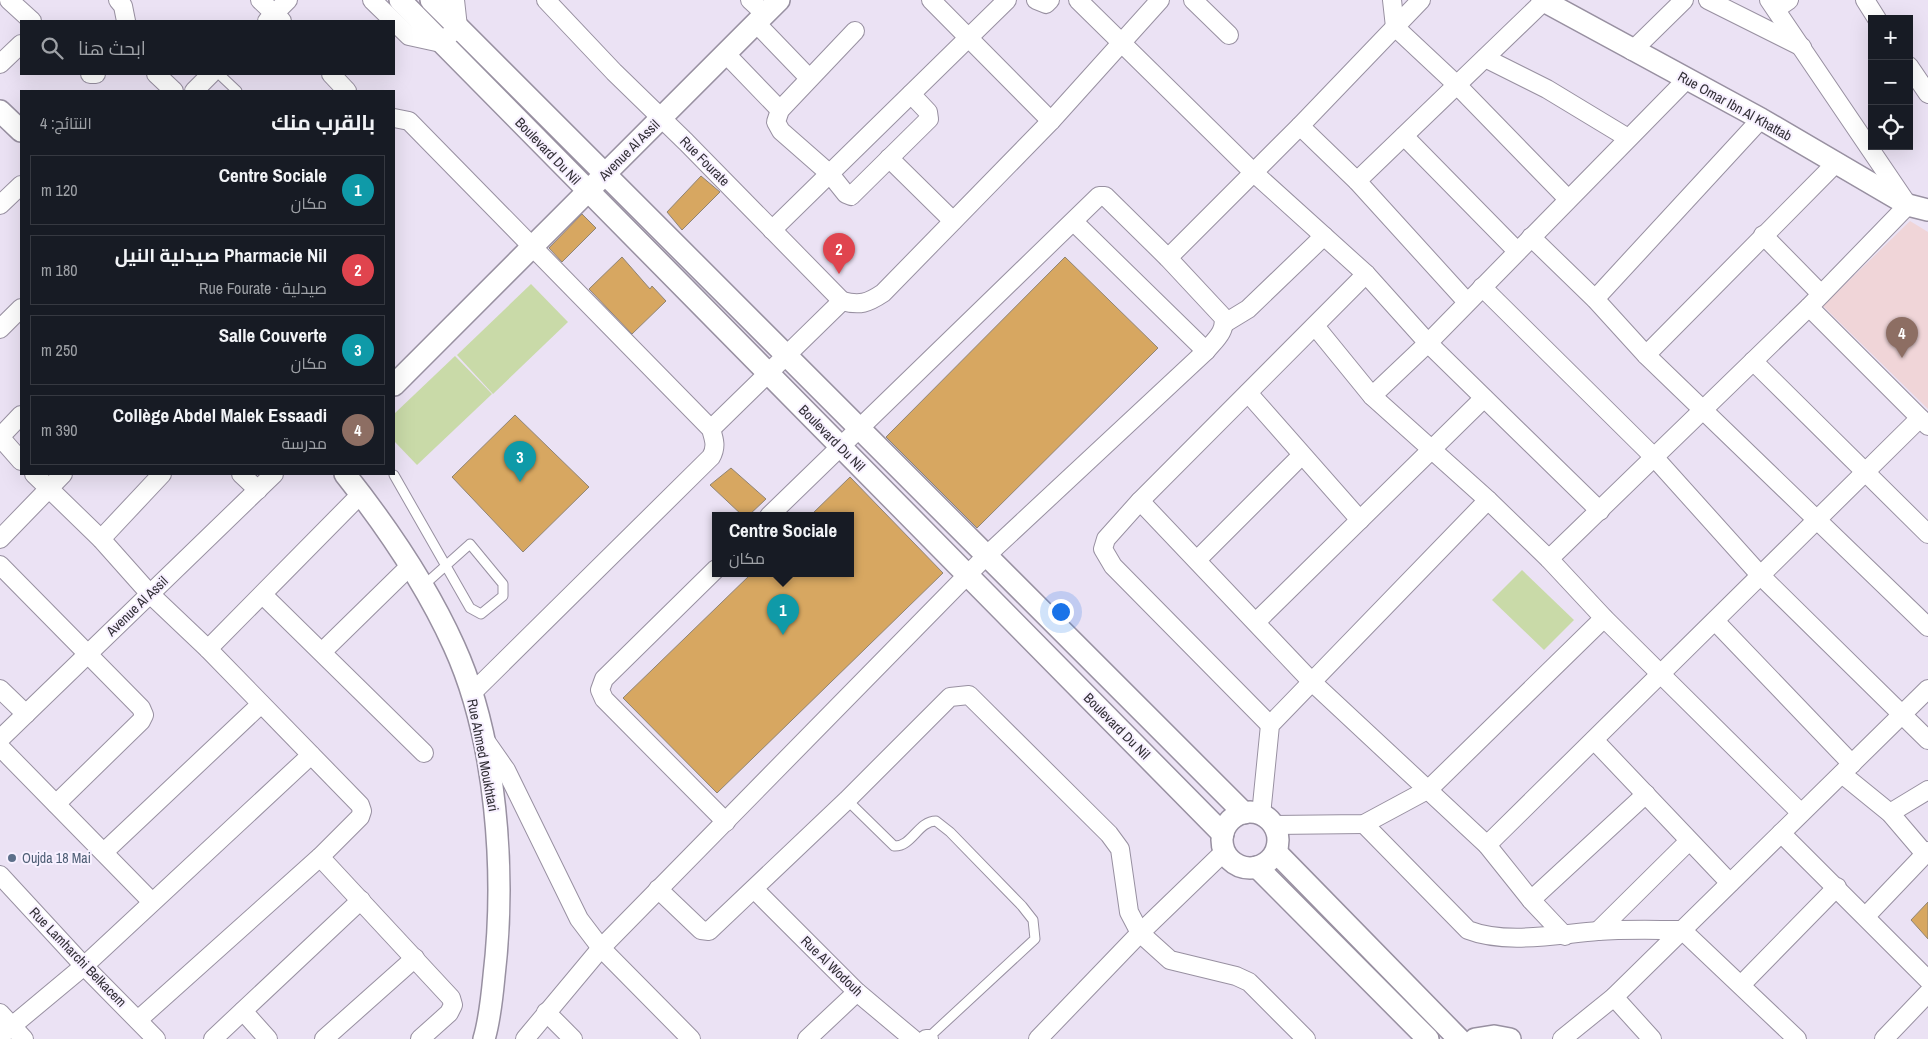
<!DOCTYPE html>
<html lang="ar">
<head>
<meta charset="utf-8">
<style>
	body { margin:0; font-family:"Archivo Narrow",Cairo,sans-serif; background:#20242c; color:#f1f3f6; direction:rtl }
	.controls { position:absolute; right:15px; top:15px; display:grid; overflow:hidden; border-radius:0px; box-shadow:0 5px 20px #0002 }
	.controls button { width:45px; height:45px; display:grid; place-items:center; padding:0; border:0; border-bottom:1px solid #363941; background:#171b24; color:#f1f3f6; font:25px sans-serif }
	.you { position:absolute; left:1060px; top:611px; width:18px; height:18px; margin:-12px; border:4px solid #fff; border-radius:50%; background:#1a73e8; box-shadow:0 0 0 8px #1a73e833 }
	.badge { display:grid; place-items:center; width:32px; height:32px; border-radius:50%; background:#b49cd3; color:#fff; font-size:16px; font-weight:700 }
	.pin { position:absolute; translate:-50% -41px; filter:drop-shadow(0 1px 2px #0008) }
	.pin::after { content:''; position:absolute; top:26px; width:18px; height:15px; background:inherit; clip-path:polygon(0 0,100% 0,50% 100%) }
	.popup { position:absolute; left:712px; top:512px; width:142px; height:65px; box-sizing:border-box; display:grid; place-content:center; border-radius:0px; background:#171b24; filter:drop-shadow(0 1px 4px #0005); font-size:16px; white-space:nowrap; color:#9ea1a6 }
	.popup b { font-size:19px; color:#f1f3f6 }
	.popup::after { content:''; position:absolute; left:50%; top:100%; margin-left:-10px; border:10px solid transparent; border-top-color:#171b24 }
	.list { margin:0; padding:0; list-style:none }
	h2 { display:flex; justify-content:space-between; align-items:center; height:65px; margin:0; padding:0 20px; font-size:21px }
	h2 small { font-size:16px; font-weight:400; color:#9ea1a6 }
	.list li { display:grid; grid-template-columns:32px 1fr auto; gap:15px; align-items:center; box-sizing:border-box; height:70px; margin:0 10px 10px; padding:0 10px; border:1px solid #363941; border-radius:0px }
	.list b { display:block; font-size:19px; white-space:nowrap }
	.list p { margin:0; font-size:16px; white-space:nowrap; color:#9ea1a6 }
	.list em { font-size:16px; font-style:normal; color:#9ea1a6 }
	.icon { flex:none; width:28px; height:28px; fill:none; stroke:currentColor; stroke-width:2; stroke-linecap:round; stroke-linejoin:round }
	.map { position:relative; flex:none; width:1928px; height:1039px; overflow:hidden; direction:ltr }
	.search { position:absolute; background:#171b24; box-shadow:0 5px 20px #0002; left:20px; top:20px; width:375px; height:55px; display:flex; align-items:center; gap:12px; box-sizing:border-box; padding:0 18px; border-radius:0px; color:#9ea1a6; font-size:19px }
	.panel { position:absolute; background:#171b24; box-shadow:0 5px 20px #0002; left:20px; top:90px; width:375px; height:385px; border-radius:0px; direction:rtl }
	.map>svg:first-child { display:block }
</style>
</head>
<body>
<div class="map">
<svg width="1928" height="1039" viewBox="0 0 1928 1039">
	<rect width="100%" height="100%" fill="#ebe2f4"/>
	<path fill="#f0d5d8" d="M1910,221L1928,232V409L1823,306Z"/>
	<g fill="#c9daa8">
		<path d="M531,284L568,322L493,394L457,355Z"/>
		<path d="M455,356L492,394L417,465L394,441V414Z"/>
		<path d="M1522,570L1574,620L1544,650L1492,600Z"/>
	</g>
	<g fill="#d7a761" stroke="#8f8475">
		<path d="M701,176L720,192L682,230L667,212Z"/>
		<path d="M582,214L596,228L562,262L549,248Z"/>
		<path d="M622,257L650,289L652,286L666,301L632,334L589,289Z"/>
		<path d="M1065,257L1158,348L977,528L886,437Z"/>
		<path d="M515,415L589,487L523,552L452,477Z"/>
		<path d="M731,468L766,499L748,516H743L710,485Z"/>
		<path d="M850,477L943,573L717,793L623,698L751,574H850V516H810Z"/>
		<path d="M1928,902V939L1911,920Z"/>
	</g>
	<g fill="none" stroke-linecap="round" stroke-linejoin="round">
		<defs>
			<g id="service">
				<path d="M219,74L237,91"/>
				<path d="M394,475L470,608L481,614L503,596V584L470,544L423,586"/>
				<path d="M847,800L894,846C912,847 918,821 936,821L950,832L1022,906L1033,920L1035,939L928,1038"/>
			</g>
			<g id="minor">
				<path d="M9,0L32,21"/>
				<path d="M118,0L123,6L126,21"/>
				<path d="M260,0L282,21"/>
				<path d="M372,0L409,36L441,43L458,27L455,0"/>
				<path d="M546,0L614,72L686,142L842,301"/>
				<path d="M750,0L765,14"/>
				<path d="M931,0L1051,121"/>
				<path d="M1036,0L1046,4L1050,0"/>
				<path d="M1078,0L1253,172L1366,274L1428,343L1600,511"/>
				<path d="M1193,0L1229,35"/>
				<path d="M1392,0L1395,27L1457,85L1568,199"/>
				<path d="M1708,0L1802,47"/>
				<path d="M1865,0L1877,19"/>
				<path d="M1776,9L1789,0"/>
				<path d="M267,21L288,0"/>
				<path d="M756,23L809,78"/>
				<path d="M855,31L780,110L776,122L781,131L830,174L846,194L851,196L929,119L928,112L911,94"/>
				<path d="M1632,51L1684,0"/>
				<path d="M725,53L780,110"/>
				<path d="M1485,58L1547,89L1628,138"/>
				<path d="M0,64L21,44"/>
				<path d="M1909,66L1928,94"/>
				<path d="M90,74H96"/>
				<path d="M156,74L174,91"/>
				<path d="M331,74L347,91"/>
				<path d="M194,91L211,74"/>
				<path d="M394,118L409,121L711,429C714,439 717,447 711,457L472,693"/>
				<path d="M1300,126L1357,181L1467,302"/>
				<path d="M1404,136L1517,251"/>
				<path d="M889,158L953,221"/>
				<path d="M1357,181L1544,1"/>
				<path d="M0,205L21,185"/>
				<path d="M1074,222L1206,351"/>
				<path d="M772,230L1007,0"/>
				<path d="M1763,235L1821,294"/>
				<path d="M1531,237L1595,299L1646,355L1928,627"/>
				<path d="M1168,258L1300,126L1421,0"/>
				<path d="M1482,287L1654,457L1761,576L1928,740"/>
				<path d="M1595,299L1761,119"/>
				<path d="M842,301C860,306 868,303 883,293L1051,121L1160,0"/>
				<path d="M1809,307L1928,426"/>
				<path d="M1225,323L1248,309L1324,236"/>
				<path d="M1315,326L1372,396L1488,500L1549,559L1604,618L1801,813"/>
				<path d="M0,329L21,308"/>
				<path d="M1646,355L1837,162"/>
				<path d="M1753,361L1928,534"/>
				<path d="M1248,393L1360,520"/>
				<path d="M1372,396L1428,343L1687,79"/>
				<path d="M21,415L0,437L21,461"/>
				<path d="M711,429L842,301"/>
				<path d="M34,474L101,539L150,594L208,649L360,805L362,811L360,817L320,857L138,1020"/>
				<path d="M241,474L258,490"/>
				<path d="M1140,501L1311,681L1487,845L1531,900L1565,936"/>
				<path d="M0,539L63,474"/>
				<path d="M101,539L162,474"/>
				<path d="M1198,559L1302,455"/>
				<path d="M1549,559L1809,307L1908,205L1769,0"/>
				<path d="M0,565L141,708L144,715L141,721L56,804"/>
				<path d="M716,569L604,679L600,690L604,699L726,822"/>
				<path d="M263,595L424,753"/>
				<path d="M1715,621L1852,764"/>
				<path d="M1256,622L1484,398"/>
				<path d="M208,649L361,494"/>
				<path d="M322,652L411,565"/>
				<path d="M0,689L26,714"/>
				<path d="M1270,725L1113,566L1103,549L1106,539L1140,501L1366,274"/>
				<path d="M0,739L274,474"/>
				<path d="M485,740L506,770L579,919L601,948L691,1039"/>
				<path d="M1594,740L1730,883"/>
				<path d="M0,747L152,902"/>
				<path d="M1842,774L1890,813L1925,854"/>
				<path d="M1890,813L1928,790"/>
				<path d="M1261,815L1270,725L1488,500"/>
				<path d="M1364,824L1468,930C1506,945 1558,934 1598,931C1625,929 1654,930 1682,930L1797,1039"/>
				<path d="M1273,825L1364,824L1429,789L1604,618"/>
				<path d="M1781,833L1928,980"/>
				<path d="M1487,845L1920,418"/>
				<path d="M104,852L261,704"/>
				<path d="M320,857L451,998L453,1005L449,1013L420,1039"/>
				<path d="M0,875L84,966L156,1039"/>
				<path d="M658,889L701,930L709,931L847,800L950,697L969,695L1109,834L1120,849L1129,912L1140,933L1170,960L1236,976L1249,982L1306,1039"/>
				<path d="M754,889L857,992L913,1039"/>
				<path d="M1531,900L1646,794"/>
				<path d="M1866,916L1928,851"/>
				<path d="M1598,931L1689,841"/>
				<path d="M1741,985L1837,887"/>
				<path d="M1614,997L1652,1039"/>
				<path d="M243,1011L268,1039"/>
				<path d="M546,1012L573,1039"/>
				<path d="M0,1013L24,1039"/>
				<path d="M0,1036L84,966L311,755"/>
				<path d="M213,1039L361,900"/>
				<path d="M324,1039L415,958"/>
				<path d="M525,1039L601,948L986,556L1206,351C1214,341 1227,331 1223,317L1168,258L1105,196H1099L769,516"/>
				<path d="M807,1039L857,992"/>
				<path d="M926,1039H929"/>
				<path d="M1038,1039L1140,933L1225,851"/>
				<path d="M1562,1039L1614,997L1928,689"/>
				<path d="M1884,1039L1928,993"/>
			</g>
			<g id="tertiary">
				<path d="M400,0L1223,834"/>
				<path d="M431,0L1244,813"/>
				<path d="M1542,0L1761,119L1908,205L1928,210"/>
				<path d="M0,111L21,131"/>
				<path d="M394,385L779,0"/>
				<path d="M345,474C387,527 426,584 454,646C497,740 506,874 494,976C492,997 490,1019 484,1039"/>
				<circle cx="1250" cy="840" r="28"/>
				<path d="M1276,852L1459,1039"/>
				<path d="M1257,867L1428,1039"/>
				<path d="M1475,1039L1494,1036L1510,1039"/>
			</g>
		</defs>
		<use href="#service" stroke="#9890a1" stroke-width="11"/>
		<use href="#minor" stroke="#9890a1" stroke-width="20"/>
		<use href="#tertiary" stroke="#9890a1" stroke-width="24"/>
		<use href="#service" stroke="#fff" stroke-width="9"/>
		<use href="#minor" stroke="#fff" stroke-width="18"/>
		<use href="#tertiary" stroke="#fff" stroke-width="21"/>
	</g>
	<circle fill="#5c6f8a" stroke="#f7f0ff" stroke-width="2" cx="12" cy="858" r="5"/>
	<g text-anchor="middle" dominant-baseline="central" stroke-width="4" stroke-linejoin="round" paint-order="stroke">
		<g font-size="14" fill="#322f36" stroke="#f7f0ff">
			<text transform="translate(1735 106) rotate(29)">Rue Omar Ibn Al Khattab</text>
			<text transform="translate(629 150) rotate(-45)">Avenue Al Assil</text>
			<text transform="translate(548 151) rotate(46)">Boulevard Du Nil</text>
			<text transform="translate(705 161) rotate(45)">Rue Fourate</text>
			<text transform="translate(832 438) rotate(45)">Boulevard Du Nil</text>
			<text transform="translate(137 606) rotate(-44)">Avenue Al Assil</text>
			<text transform="translate(1117 726) rotate(45)">Boulevard Du Nil</text>
			<text transform="translate(483 755) rotate(79)">Rue Ahmed Moukhtari</text>
			<text transform="translate(78 957) rotate(46)">Rue Lamharchi Belkacem</text>
			<text transform="translate(832 966) rotate(44)">Rue Al Wodouh</text>
		</g>
		<g font-size="14" fill="#4e5e75" stroke="#f7f0ff" text-anchor="start">
			<text x="22" y="858">Oujda 18 Mai</text>
		</g>
	</g>
</svg>
<div class="controls">
<button>+</button>
<button>−</button>
<button><svg class="icon" aria-label="locate" viewBox="0 0 24 24"><circle cx="12" cy="12" r="6"/><path d="M12 2v4M12 18v4M2 12h4M18 12h4"/></svg></button>
</div>
<div class="you"></div>
<div class="pin badge" style="left:783px;top:635px;background:#0f9aa8">1</div>
<div class="popup"><b>Centre Sociale</b>مكان</div>
<div class="pin badge" style="left:839px;top:274px;background:#e0444e">2</div>
<div class="pin badge" style="left:520px;top:482px;background:#0f9aa8">3</div>
<div class="pin badge" style="left:1902px;top:358px;background:#8d6e63">4</div>
<div class="search"><svg class="icon" aria-label="search" viewBox="0 0 24 24"><circle cx="10" cy="10" r="6"/><path d="M15 15l6 6"/></svg>ابحث هنا</div>
<section class="panel">
<h2>بالقرب منك<small>النتائج: 4</small></h2>
<ul class="list">
<li><span class="badge" style="background:#0f9aa8">1</span><div><b>Centre Sociale</b><p>مكان</p></div><em>120 m</em></li>
<li><span class="badge" style="background:#e0444e">2</span><div><b>Pharmacie Nil صيدلية النيل</b><p>صيدلية · Rue Fourate</p></div><em>180 m</em></li>
<li><span class="badge" style="background:#0f9aa8">3</span><div><b>Salle Couverte</b><p>مكان</p></div><em>250 m</em></li>
<li><span class="badge" style="background:#8d6e63">4</span><div><b>Collège Abdel Malek Essaadi</b><p>مدرسة</p></div><em>390 m</em></li>
</ul>
</section>
</div>
</body>
</html>
